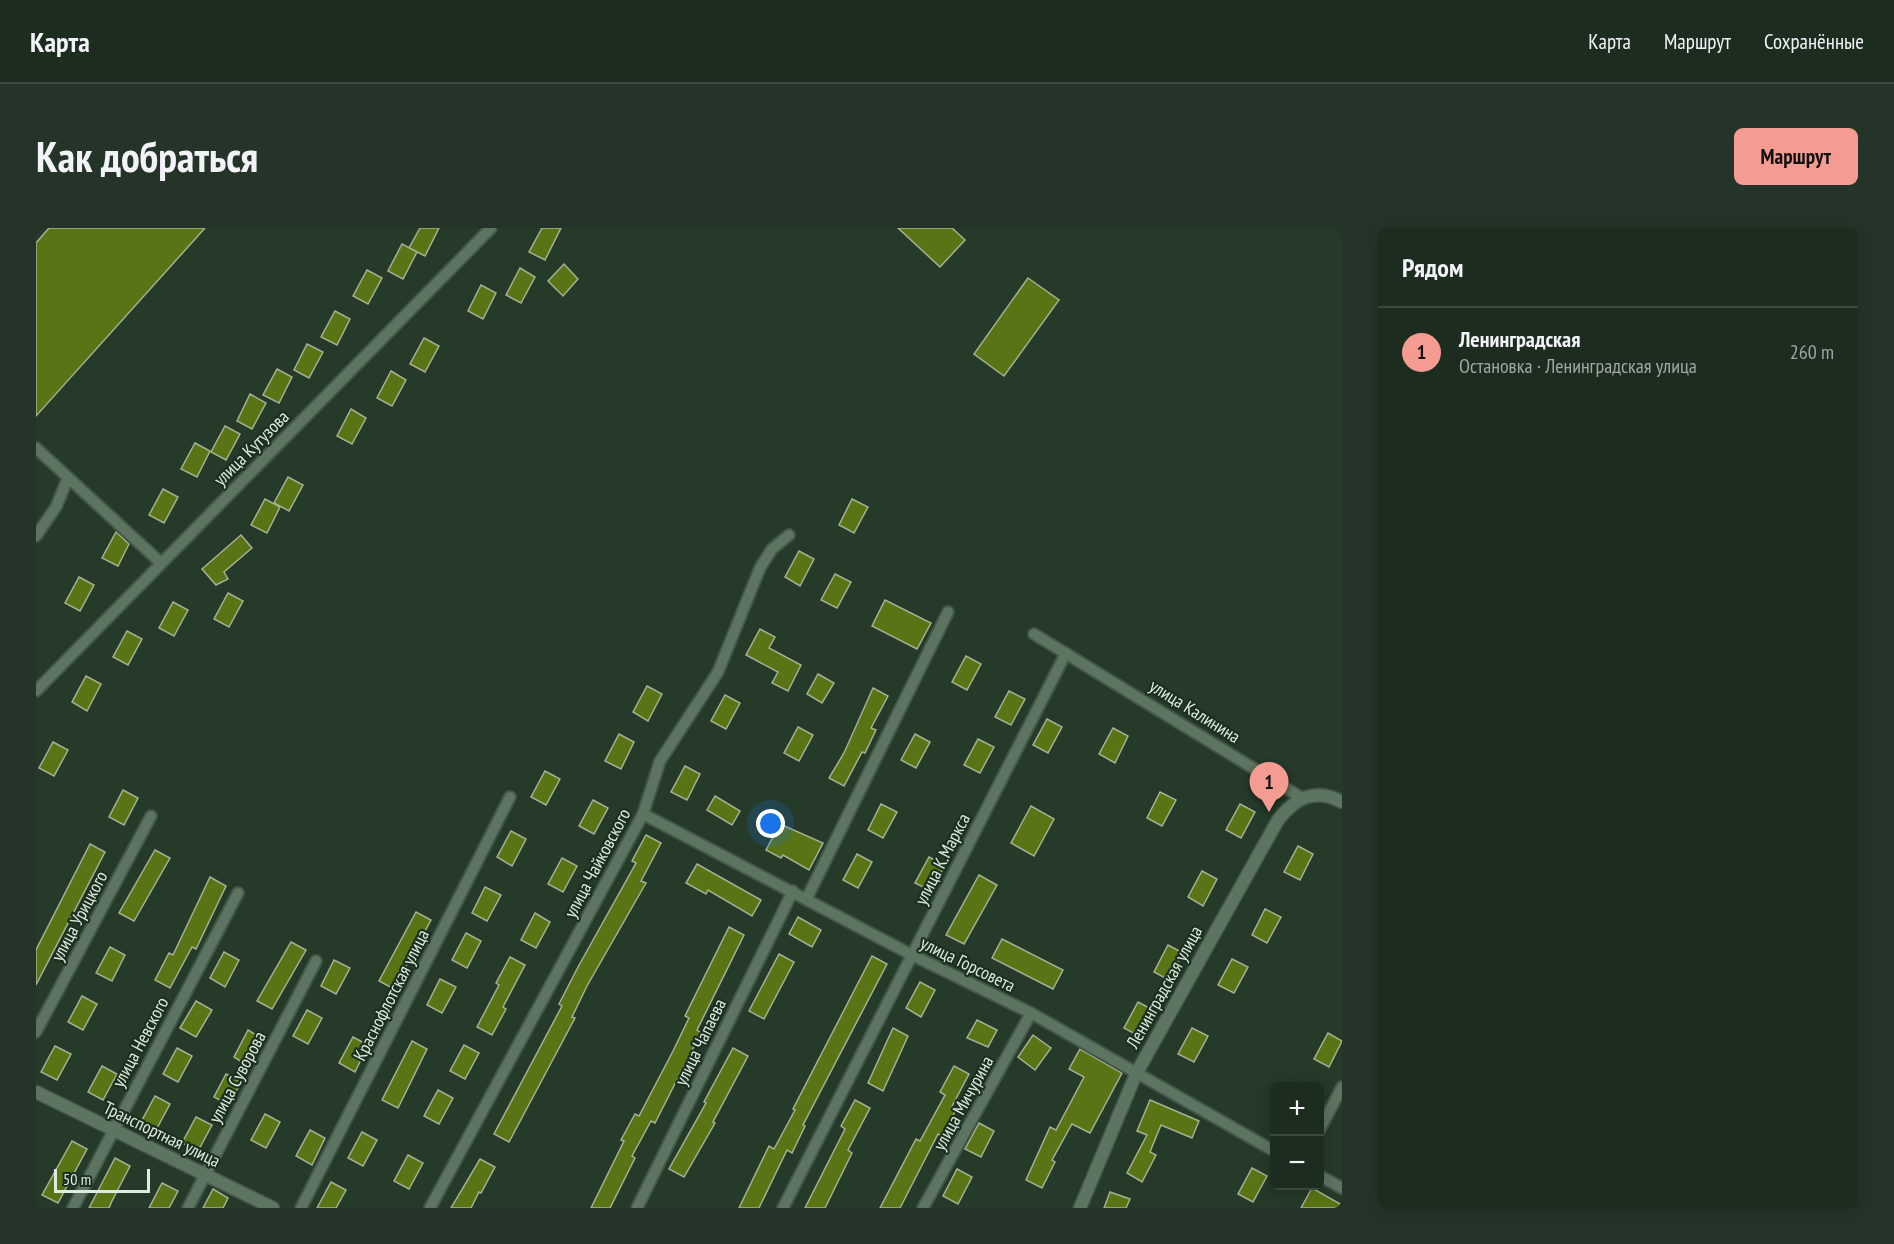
<!DOCTYPE html>
<html lang="ru">
<head>
<meta charset="utf-8">
<style>
	body { margin:0; font-family:"PT Sans Narrow",sans-serif; background:#253428; color:#f1f3f6 }
	.controls { position:absolute; right:18px; bottom:18px; display:grid; overflow:hidden; border-radius:9px; box-shadow:0 3px 15px #0003 }
	.controls button { width:54px; height:54px; display:grid; place-items:center; padding:0; border:0; border-bottom:2px solid #3a483d; background:#1c2c1f; color:#f1f3f6; font:30px sans-serif }
	.scale { position:absolute; left:18px; bottom:15px; width:96px; box-sizing:border-box; padding-left:6px; border:3px solid #deebe0; border-top:0; font-size:16px; line-height:21px; white-space:nowrap; color:#deebe0; -webkit-text-stroke:4px #1b301f; paint-order:stroke }
	.you { position:absolute; left:735px; top:596px; width:21px; height:21px; margin:-15px; border:4px solid #fff; border-radius:50%; background:#1a73e8; box-shadow:0 0 0 9px #1a73e833 }
	.badge { display:grid; place-items:center; width:39px; height:39px; border-radius:50%; background:#f59c92; color:#111; font-size:20px; font-weight:700 }
	.pin { position:absolute; translate:-50% -50px; filter:drop-shadow(0 2px 3px #0008) }
	.pin::after { content:''; position:absolute; top:32px; width:21px; height:18px; background:inherit; clip-path:polygon(0 0,100% 0,50% 100%) }
	.list { margin:0; padding:0; list-style:none }
	h2 { display:flex; justify-content:space-between; align-items:center; height:78px; margin:0; padding:0 24px; font-size:26px }
	h2 small { font-size:20px; font-weight:400; color:#a0a7a4 }
	.list li { display:grid; grid-template-columns:39px 1fr auto; gap:18px; align-items:center; box-sizing:border-box; height:90px; padding:0 24px; border-top:2px solid #3a483d }
	.list b { display:block; font-size:22px; white-space:nowrap }
	.list p { margin:0; font-size:20px; white-space:nowrap; color:#a0a7a4 }
	.list em { font-size:20px; font-style:normal; color:#a0a7a4 }
	.map { position:relative; flex:none; width:1306px; height:980px; overflow:hidden; border-radius:9px }
	header { display:flex; align-items:center; gap:36px; box-sizing:border-box; height:84px; padding:0 30px; background:#1c2c1f; border-bottom:2px solid #3a483d }
	header strong { font-size:28px }
	nav { display:flex; gap:33px; margin-inline-start:auto; font-size:21px }
	.intro { display:flex; align-items:center; justify-content:space-between; box-sizing:border-box; height:144px; padding:0 36px }
	h1 { margin:0; font-size:42px }
	.button { padding:15px 27px; border-radius:9px; background:#f59c92; color:#111; font-size:21px; font-weight:700 }
	main { display:flex; gap:36px; padding:0 36px }
	aside { flex:1; background:#1c2c1f; border-radius:9px; box-shadow:0 3px 15px #0003 }
	.map>svg:first-child { display:block }
</style>
</head>
<body>
<header>
<strong>Карта</strong>
<nav><a>Карта</a><a>Маршрут</a><a>Сохранённые</a></nav>
</header>
<div class="intro"><h1>Как добраться</h1><a class="button">Маршрут</a></div>
<main>
<div class="map">
<svg width="1306" height="980" viewBox="0 0 1306 980">
	<rect width="100%" height="100%" fill="#253a29"/>
	<g fill="#597415" stroke="#a5b094" stroke-width="1.5">
		<path d="M13,0H169L0,188V15Z"/>
		<path d="M384,0H403L389,28L373,20Z"/>
		<path d="M506,0H525L509,32L493,24Z"/>
		<path d="M862,0H916L929,12L904,39Z"/>
		<path d="M366,16L381,24L367,51L352,43Z"/>
		<path d="M528,36L542,51L527,68L512,53Z"/>
		<path d="M484,40L499,49L485,75L470,67Z"/>
		<path d="M331,42L346,50L332,76L317,68Z"/>
		<path d="M992,50L1023,72L968,148L938,126Z"/>
		<path d="M445,57L460,65L447,91L432,83Z"/>
		<path d="M299,83L314,91L301,117L285,109Z"/>
		<path d="M388,110L403,118L389,144L374,136Z"/>
		<path d="M271,116L287,124L273,150L258,142Z"/>
		<path d="M241,141L256,149L243,175L227,167Z"/>
		<path d="M355,143L370,152L356,178L341,170Z"/>
		<path d="M214,166L230,175L216,201L201,193Z"/>
		<path d="M315,181L330,190L316,216L301,208Z"/>
		<path d="M189,198L204,206L190,232L175,224Z"/>
		<path d="M159,215L174,223L161,249L145,241Z"/>
		<path d="M252,249L267,257L253,283L238,275Z"/>
		<path d="M127,261L142,269L128,295L113,287Z"/>
		<path d="M229,271L244,279L231,305L215,297Z"/>
		<path d="M816,271L832,279L818,305L803,297Z"/>
		<path d="M80,304L93,316L82,338L66,330Z"/>
		<path d="M205,307L216,320L188,344L192,351L180,357L166,341Z"/>
		<path d="M763,323L778,331L764,358L749,349Z"/>
		<path d="M799,346L815,354L801,380L785,372Z"/>
		<path d="M43,349L58,357L44,383L29,375Z"/>
		<path d="M192,365L207,373L193,399L178,391Z"/>
		<path d="M849,372L895,395L881,421L836,398Z"/>
		<path d="M137,374L152,382L138,408L123,400Z"/>
		<path d="M724,401L739,409L733,420L765,437L752,463L736,455L742,444L710,427Z"/>
		<path d="M91,403L106,411L92,437L77,429Z"/>
		<path d="M930,428L945,436L931,462L916,454Z"/>
		<path d="M782,446L798,455L786,475L771,466Z"/>
		<path d="M50,448L65,456L51,483L36,474Z"/>
		<path d="M611,458L626,466L612,493L597,484Z"/>
		<path d="M837,460L852,468L835,500L840,502L829,525L826,524L808,558L793,550L808,525Z"/>
		<path d="M973,463L989,471L975,497L959,489Z"/>
		<path d="M689,467L704,475L690,501L675,493Z"/>
		<path d="M1011,491L1026,499L1012,525L997,517Z"/>
		<path d="M762,499L777,507L763,533L748,525Z"/>
		<path d="M1077,500L1092,508L1079,535L1063,526Z"/>
		<path d="M583,506L598,514L585,541L569,533Z"/>
		<path d="M879,506L894,514L880,540L865,532Z"/>
		<path d="M942,511L958,519L944,545L928,537Z"/>
		<path d="M17,514L32,522L18,548L3,540Z"/>
		<path d="M649,538L664,546L651,572L635,564Z"/>
		<path d="M509,543L524,551L510,577L495,569Z"/>
		<path d="M87,562L102,570L88,597L73,589Z"/>
		<path d="M1124,564L1140,572L1126,598L1111,590Z"/>
		<path d="M679,568L704,583L696,597L671,582Z"/>
		<path d="M557,572L572,580L558,606L543,598Z"/>
		<path d="M845,576L861,584L847,610L832,602Z"/>
		<path d="M1204,576L1219,584L1205,610L1190,602Z"/>
		<path d="M995,578L1018,591L998,628L975,615Z"/>
		<path d="M744,596L787,615L773,642L747,627L745,630L730,622Z"/>
		<path d="M475,603L490,611L476,638L461,629Z"/>
		<path d="M610,607L625,615L605,653L610,655L551,758L536,789L539,790L473,914L458,906L526,778L523,776L542,739L600,635L596,633Z"/>
		<path d="M54,616L69,624L0,757V722Z"/>
		<path d="M1262,618L1277,626L1264,652L1248,644Z"/>
		<path d="M119,622L134,630L98,693L83,685Z"/>
		<path d="M821,626L836,634L822,660L807,652Z"/>
		<path d="M893,629L909,637L895,663L879,655Z"/>
		<path d="M526,630L541,638L527,664L512,656Z"/>
		<path d="M661,636L725,672L716,688L672,662L670,666L650,655Z"/>
		<path d="M1166,643L1181,651L1167,678L1152,669Z"/>
		<path d="M943,647L961,657L928,716L910,707Z"/>
		<path d="M174,649L190,658L160,721L156,719L134,760L119,752L133,725L137,727Z"/>
		<path d="M449,659L465,667L451,693L436,685Z"/>
		<path d="M1229,681L1245,689L1231,715L1216,707Z"/>
		<path d="M380,684L395,692L358,761L343,753Z"/>
		<path d="M499,685L514,694L500,720L485,712Z"/>
		<path d="M762,689L785,702L776,719L753,706Z"/>
		<path d="M693,699L708,707L661,802L665,805L649,836L619,895L615,893L596,928L599,930L574,980H555L588,913L585,912L599,886L603,888L637,823L653,790L649,788Z"/>
		<path d="M430,705L445,713L431,740L416,732Z"/>
		<path d="M966,711L1027,742L1017,761L956,730Z"/>
		<path d="M255,714L270,722L236,781L221,773Z"/>
		<path d="M1132,717L1147,725L1133,752L1118,744Z"/>
		<path d="M74,719L89,727L76,753L60,745Z"/>
		<path d="M188,724L203,732L189,759L174,750Z"/>
		<path d="M743,726L758,734L728,791L713,783Z"/>
		<path d="M836,728L851,736L767,897L769,898L756,925L751,922L723,980H703L733,918L738,921L759,882L757,881Z"/>
		<path d="M474,729L489,737L467,779L470,781L456,807L441,799L463,757L460,755Z"/>
		<path d="M1196,731L1212,739L1198,765L1182,757Z"/>
		<path d="M298,732L314,740L300,766L285,758Z"/>
		<path d="M404,751L420,759L406,785L391,777Z"/>
		<path d="M884,754L899,762L885,789L870,780Z"/>
		<path d="M46,768L61,776L47,802L32,794Z"/>
		<path d="M160,773L176,782L160,809L144,800Z"/>
		<path d="M1102,774L1117,782L1103,808L1088,800Z"/>
		<path d="M271,782L286,790L272,816L257,808Z"/>
		<path d="M941,792L961,802L952,819L931,810Z"/>
		<path d="M857,800L872,808L847,863L832,855Z"/>
		<path d="M1156,800L1172,808L1158,834L1142,826Z"/>
		<path d="M212,802L227,811L212,838L198,829Z"/>
		<path d="M1292,805L1306,813L1293,839L1278,831Z"/>
		<path d="M997,807L1015,820L999,842L982,829Z"/>
		<path d="M317,809L332,817L319,844L303,835Z"/>
		<path d="M376,813L391,821L362,880L346,872Z"/>
		<path d="M428,817L443,825L429,851L414,843Z"/>
		<path d="M19,818L35,826L21,852L5,844Z"/>
		<path d="M141,820L156,828L142,854L127,846Z"/>
		<path d="M697,820L712,828L677,894L679,895L648,949L633,941L670,875L668,874Z"/>
		<path d="M1044,821L1086,845L1054,905L1036,896L1016,932L1019,934L1006,960L990,952L1014,899L1020,902L1048,849L1033,841Z"/>
		<path d="M66,838L81,846L67,872L52,864Z"/>
		<path d="M918,838L933,846L915,880L920,882L906,908L902,906L864,980H844L880,911L884,913L909,867L904,864Z"/>
		<path d="M190,846L205,854L193,877L178,869Z"/>
		<path d="M402,862L417,870L403,896L388,888Z"/>
		<path d="M119,868L134,876L120,902L105,894Z"/>
		<path d="M819,872L834,880L812,922L816,925L789,980H769L809,901L805,898Z"/>
		<path d="M1114,872L1163,893L1156,910L1125,897L1114,924L1120,927L1106,954L1091,945L1111,907L1101,903Z"/>
		<path d="M229,886L244,894L230,920L215,912Z"/>
		<path d="M160,889L176,897L162,923L146,915Z"/>
		<path d="M943,895L958,903L945,929L929,921Z"/>
		<path d="M274,902L289,910L276,937L260,928Z"/>
		<path d="M326,904L341,912L327,938L312,930Z"/>
		<path d="M36,913L51,921L22,975L6,967Z"/>
		<path d="M372,927L387,935L373,961L358,953Z"/>
		<path d="M79,930L94,938L76,973L73,980H53Z"/>
		<path d="M444,931L459,939L445,965L443,964L435,980H415Z"/>
		<path d="M1216,940L1231,948L1217,974L1202,966Z"/>
		<path d="M921,941L936,949L922,976L907,968Z"/>
		<path d="M295,954L310,962L300,980H281Z"/>
		<path d="M126,955L142,963L133,980H113Z"/>
		<path d="M1276,960L1306,977V980H1265Z"/>
		<path d="M177,961L192,970L187,980H167Z"/>
		<path d="M1074,964L1094,971L1090,980H1068Z"/>
	</g>
	<g fill="none" stroke-linecap="round" stroke-linejoin="round">
		<defs>
			<g id="minor">
				<path d="M0,220L125,335"/>
				<path d="M0,308L20,279L32,250"/>
				<path d="M998,406L1266,570"/>
				<path d="M0,463L455,0"/>
				<path d="M607,586L876,727L995,785L1238,923"/>
				<path d="M771,670L912,384"/>
				<path d="M0,804L115,588"/>
				<path d="M1284,901L1306,859"/>
				<path d="M1284,948L1306,960"/>
				<path d="M37,980L202,665"/>
				<path d="M152,980L280,733"/>
				<path d="M265,980L474,569"/>
				<path d="M394,980L607,586L624,533L682,444L724,340L736,321L753,307"/>
				<path d="M601,980L757,663"/>
				<path d="M747,980L1030,425"/>
				<path d="M887,980L995,785"/>
			</g>
			<g id="tertiary">
				<path d="M0,864L237,980"/>
				<path d="M1044,980L1100,846L1242,592C1259,570 1279,559 1306,574"/>
			</g>
		</defs>
		<use href="#minor" stroke="#435647" stroke-width="14"/>
		<use href="#tertiary" stroke="#435647" stroke-width="15"/>
		<use href="#minor" stroke="#5d7460" stroke-width="10"/>
		<use href="#tertiary" stroke="#5d7460" stroke-width="12"/>
	</g>
	<g text-anchor="middle" dominant-baseline="central" stroke-width="4.5" stroke-linejoin="round" paint-order="stroke">
		<g font-size="18" fill="#deebe0" stroke="#1b301f">
			<text transform="translate(215 220) rotate(-45)">улица Кутузова</text>
			<text transform="translate(1159 483) rotate(32)">улица Калинина</text>
			<text transform="translate(906 631) rotate(-63)">улица К.Маркса</text>
			<text transform="translate(561 635) rotate(-62)">улица Чайковского</text>
			<text transform="translate(43 688) rotate(-62)">улица Урицкого</text>
			<text transform="translate(932 736) rotate(26)">улица Горсовета</text>
			<text transform="translate(1128 759) rotate(-61)">Ленинградская улица</text>
			<text transform="translate(355 767) rotate(-63)">Краснофлотская улица</text>
			<text transform="translate(104 814) rotate(-62)">улица Невского</text>
			<text transform="translate(664 814) rotate(-64)">улица Чапаева</text>
			<text transform="translate(201 849) rotate(-62)">улица Суворова</text>
			<text transform="translate(927 875) rotate(-61)">улица Мичурина</text>
			<text transform="translate(126 906) rotate(26)">Транспортная улица</text>
		</g>
	</g>
</svg>
<div class="controls">
<button>+</button>
<button>−</button>
</div>
<div class="scale">50 m</div>
<div class="you"></div>
<div class="pin badge" style="left:1233px;top:584px">1</div>
</div>
<aside>
<h2>Рядом<small></small></h2>
<ul class="list">
<li><span class="badge">1</span><div><b>Ленинградская</b><p>Остановка · Ленинградская улица</p></div><em>260 m</em></li>
</ul>
</aside>
</main>
</body>
</html>
